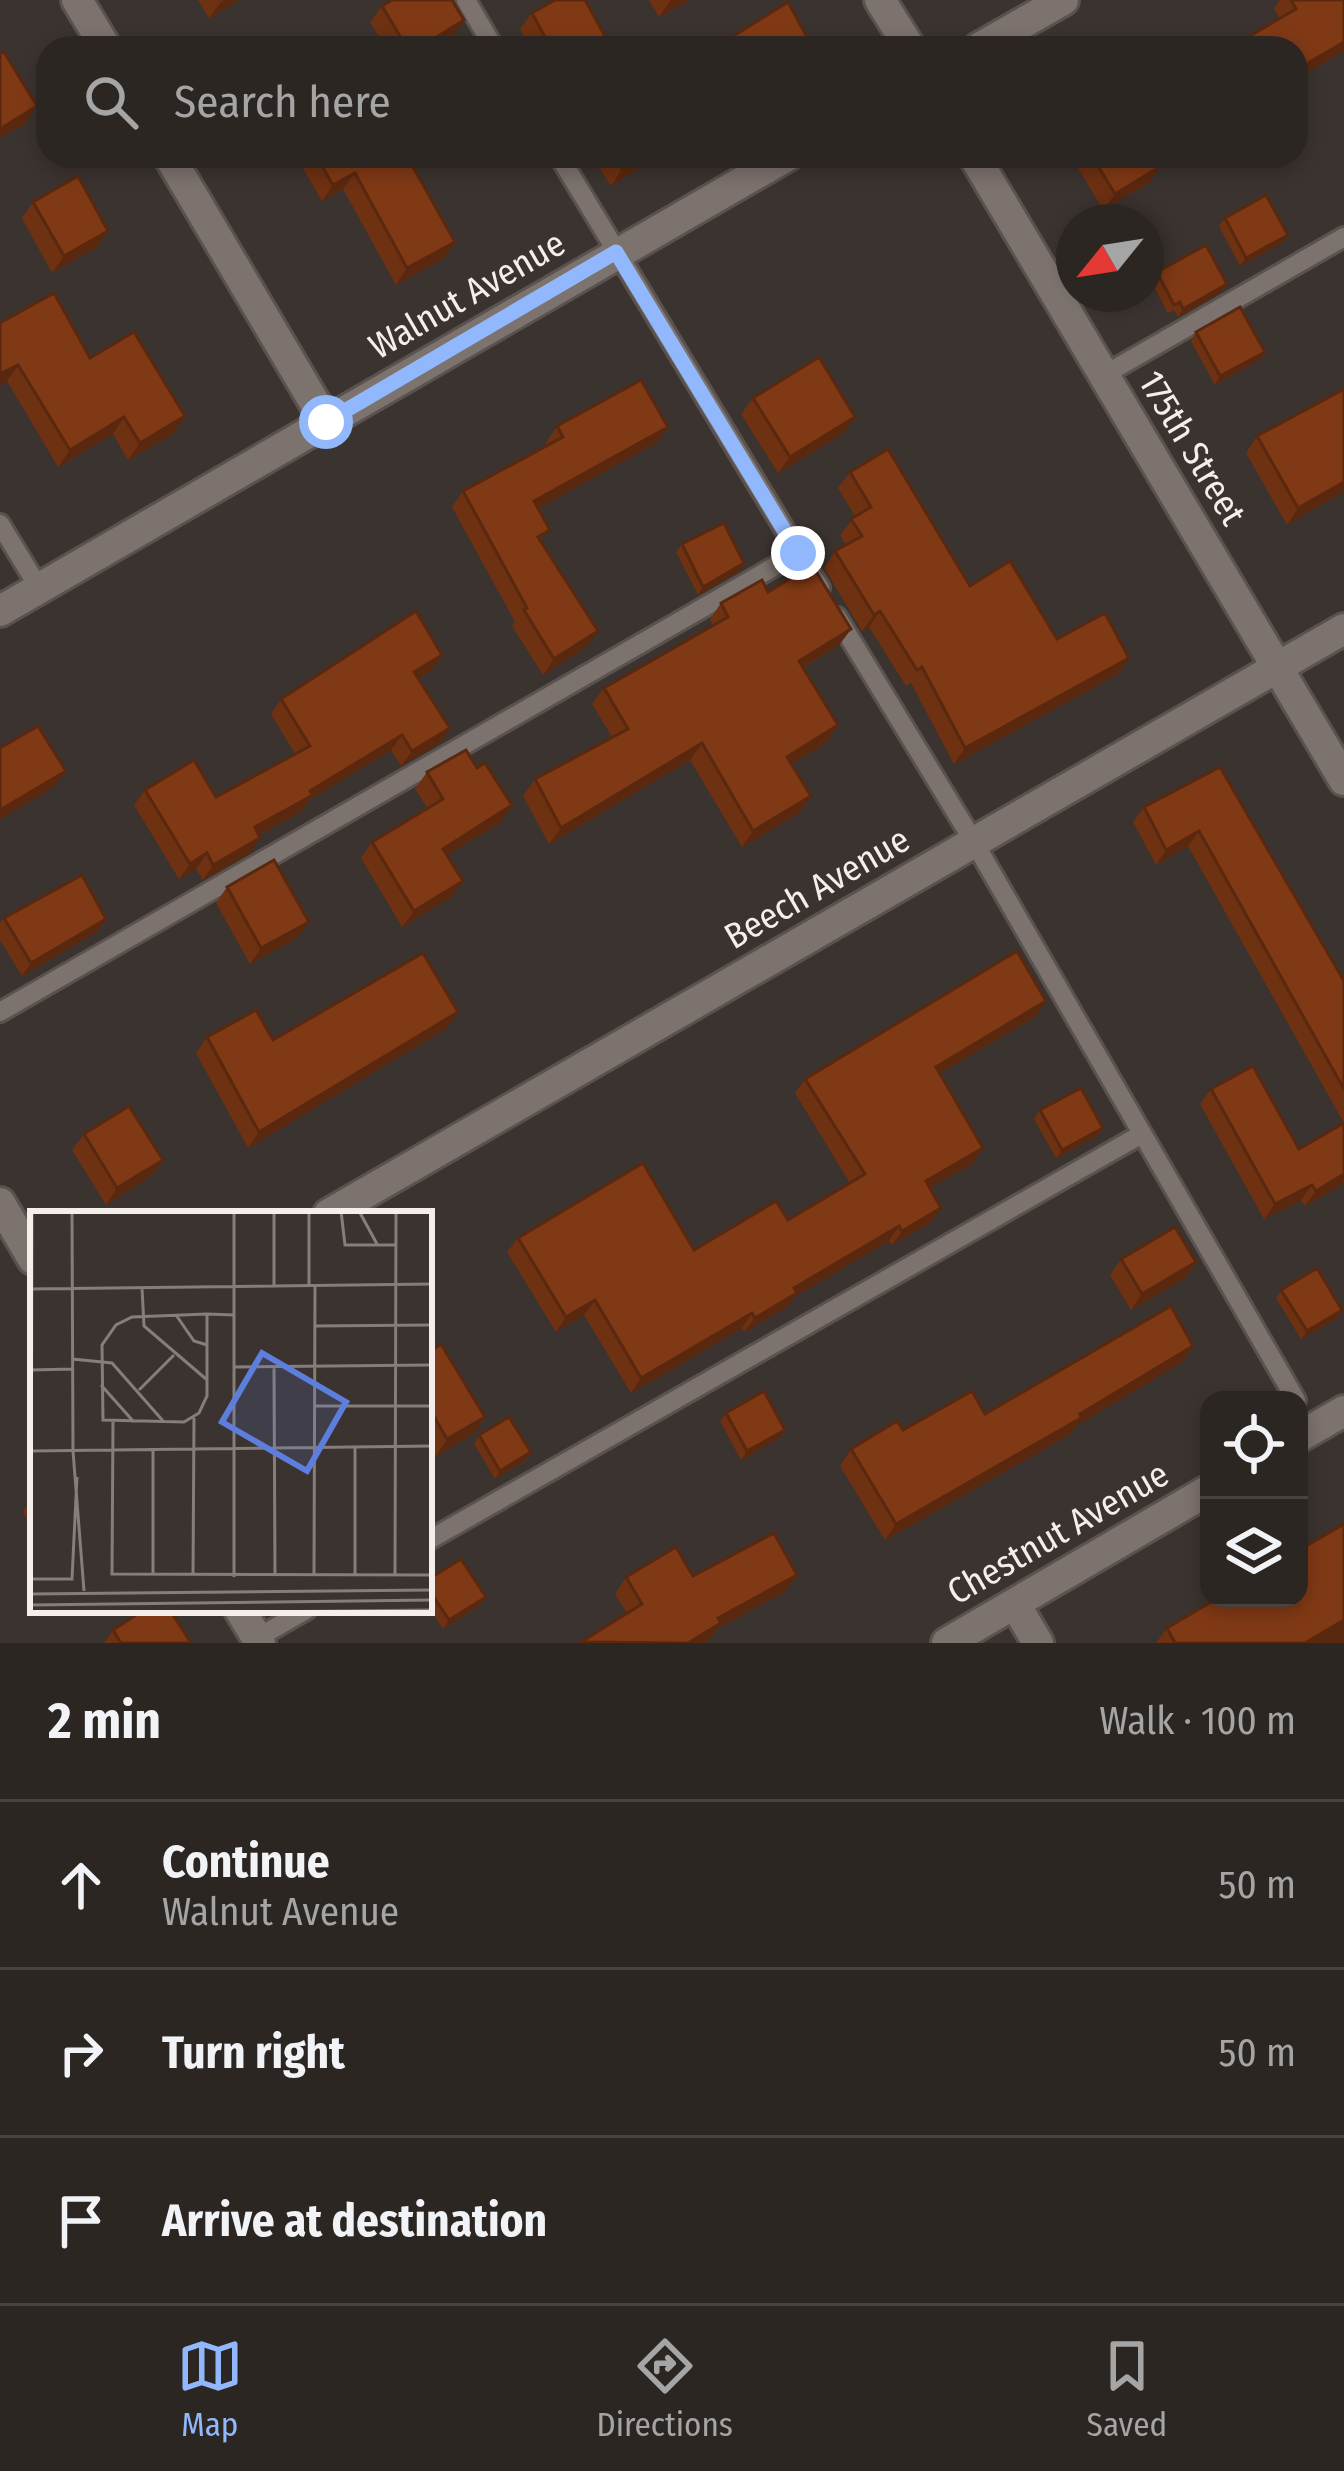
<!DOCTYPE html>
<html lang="en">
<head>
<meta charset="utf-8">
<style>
	body { margin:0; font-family:"Fira Sans Condensed",sans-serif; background:#383230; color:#f1f3f6 }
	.controls { position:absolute; right:36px; bottom:36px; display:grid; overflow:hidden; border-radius:24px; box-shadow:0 6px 18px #0003 }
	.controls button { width:108px; height:108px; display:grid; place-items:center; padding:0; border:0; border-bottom:3px solid #484341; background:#2c2623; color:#f1f3f6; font:60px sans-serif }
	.compass { position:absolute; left:1056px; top:204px; width:108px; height:108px; border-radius:50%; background:#2c2623; box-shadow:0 6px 18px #0003; rotate:240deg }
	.stop { position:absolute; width:36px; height:36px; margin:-27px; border:9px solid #91b8fd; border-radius:50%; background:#fff }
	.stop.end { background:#91b8fd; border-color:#fff; box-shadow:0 3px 12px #0008 }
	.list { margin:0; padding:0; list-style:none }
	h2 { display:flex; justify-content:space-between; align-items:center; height:156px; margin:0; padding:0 48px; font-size:51px }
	h2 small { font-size:39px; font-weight:400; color:#a6a5a6 }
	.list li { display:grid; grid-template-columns:78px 1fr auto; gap:36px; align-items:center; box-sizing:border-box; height:168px; padding:0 48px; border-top:3px solid #484341 }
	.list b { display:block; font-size:45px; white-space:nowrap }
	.list p { margin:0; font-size:39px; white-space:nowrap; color:#a6a5a6 }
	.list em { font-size:39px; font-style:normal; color:#a6a5a6 }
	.icon { flex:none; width:66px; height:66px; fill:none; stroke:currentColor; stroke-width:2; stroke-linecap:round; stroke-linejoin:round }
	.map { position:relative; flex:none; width:1344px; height:1643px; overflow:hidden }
	.search { position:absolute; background:#2c2623; box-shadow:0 6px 18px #0003; left:36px; right:36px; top:36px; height:132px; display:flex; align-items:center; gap:30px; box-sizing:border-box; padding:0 42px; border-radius:36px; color:#a6a5a6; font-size:45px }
	.sheet { height:660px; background:#2c2623 }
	nav { display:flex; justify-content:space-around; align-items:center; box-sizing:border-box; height:168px; border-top:3px solid #484341; background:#2c2623; font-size:33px; color:#a6a5a6 }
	nav a { display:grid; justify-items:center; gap:6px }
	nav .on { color:#91b8fd }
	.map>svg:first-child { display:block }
</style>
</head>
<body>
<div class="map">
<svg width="1344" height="1643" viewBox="0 0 1344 1643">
	<rect width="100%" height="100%" fill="#3b332f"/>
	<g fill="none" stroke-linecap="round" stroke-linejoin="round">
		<defs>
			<g id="service">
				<path d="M466,0L494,48"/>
				<path d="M559,156L820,588"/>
				<path d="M1104,375L1344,237"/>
				<path d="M0,524L39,588"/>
				<path d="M837,617L974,842L1296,1400"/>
				<path d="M0,1012L798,553"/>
				<path d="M429,1540L1142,1134"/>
				<path d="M257,1638L306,1610"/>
			</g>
			<g id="minor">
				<path d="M77,0L106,48"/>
				<path d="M979,48L1063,0"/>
				<path d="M169,156L326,422"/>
				<path d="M0,611L787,156"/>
				<path d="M0,1203L33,1259"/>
				<path d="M329,1214L1344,629"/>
				<path d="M1299,1437L1344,1411"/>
				<path d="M1015,1604L1038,1643"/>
				<path d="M240,1610L260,1643"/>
				<path d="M947,1643L1209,1490"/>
			</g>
			<g id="tertiary">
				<path d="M880,0L910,48"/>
				<path d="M974,156L1344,780"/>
			</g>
		</defs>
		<use href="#service" stroke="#59524f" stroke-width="24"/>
		<use href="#minor" stroke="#59524f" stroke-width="36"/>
		<use href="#tertiary" stroke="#59524f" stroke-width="36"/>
		<use href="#service" stroke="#7c726e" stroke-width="18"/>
		<use href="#minor" stroke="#7c726e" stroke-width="30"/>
		<use href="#tertiary" stroke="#7c726e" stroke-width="30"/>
	</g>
	<g fill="#6e3112">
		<path d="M198,0H239L209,18Z"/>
		<path d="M649,0H690L659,17Z"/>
		<path d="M1280,0H1344V51L1296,79V48L1274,8Z"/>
		<path d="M382,6L453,36L434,48H386L370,22Z"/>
		<path d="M532,13L605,36L596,48H530L520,29Z"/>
		<path d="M296,156H407L444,258L396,285L343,189L322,201Z"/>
		<path d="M592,156H657L611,186Z"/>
		<path d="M1071,156H1155L1150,182L1103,210Z"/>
		<path d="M33,202L108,231L97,247L52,273L22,218Z"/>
		<path d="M1225,218L1282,243L1240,266L1219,226Z"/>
		<path d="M1157,272L1221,292L1178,317L1174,310L1168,313L1151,281Z"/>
		<path d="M0,323L90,358L174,433L128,460L113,434L58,467L7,381L0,385Z"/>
		<path d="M1196,332L1259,360L1215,385L1191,341Z"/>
		<path d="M753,398L855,417L844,433L778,473L741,414Z"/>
		<path d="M557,426L668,427L656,443L538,508L542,542L586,647L543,675L512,626L515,622L452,507L463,491L547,446L546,443Z"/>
		<path d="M1257,436L1344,491L1287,525L1246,453Z"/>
		<path d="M850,472L970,586L1057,639L1129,658L1118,674L954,764L911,683L906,686L869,627L862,631L824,568L835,551L846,545L840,535L855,516L838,488Z"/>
		<path d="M682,544L744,563L738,572L698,595L676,552Z"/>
		<path d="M768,592L851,629L839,645L803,668L827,742L791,764L811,796L799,813L742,847L690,760L549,844L523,796L535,779L612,737L592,704L604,688L713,626L710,619L721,603Z"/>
		<path d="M432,670L418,678L450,728L440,743L401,766L391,750L309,800L302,811L259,835L250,853L203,880L196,869L179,879L134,805L145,790L216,797L295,754L271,714L281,699Z"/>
		<path d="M1220,767L1344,981V1183L1305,1206L1301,1200L1264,1219L1200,1104L1211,1089L1299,1149L1344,1123L1188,846L1156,865L1133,822L1144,807Z"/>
		<path d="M427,772L501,822L447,855L463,881L451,897L402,927L361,858L372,842L428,809L415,789Z"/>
		<path d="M227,887L297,938L250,964L216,903Z"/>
		<path d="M4,918L106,919L97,932L22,976L0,940V923Z"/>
		<path d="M1046,1001L1036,1016L940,1073L983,1148L973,1163L929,1188L941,1208L931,1222L892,1245L889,1241L794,1297L787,1307L744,1332L742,1328L631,1393L584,1315L556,1332L507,1252L518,1238L694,1250L788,1220L850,1183L795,1093L805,1079Z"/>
		<path d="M447,1028L248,1148L196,1053L207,1037L273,1040Z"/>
		<path d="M1040,1110L1103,1128L1097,1136L1056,1158L1034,1119Z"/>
		<path d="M84,1134L163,1160L151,1176L106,1205L72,1150Z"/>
		<path d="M1121,1259L1196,1262L1185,1278L1131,1310L1110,1275Z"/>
		<path d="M1281,1290L1342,1310L1337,1318L1301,1339L1276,1298Z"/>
		<path d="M1193,1346L1182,1362L1076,1426L1070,1434L885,1540L840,1466L851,1449L903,1430L985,1414Z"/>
		<path d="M429,1352L485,1417L474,1433L436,1456L429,1444Z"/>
		<path d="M726,1413L779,1438L741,1460L720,1421Z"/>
		<path d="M479,1435L531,1452L525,1460L495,1479L474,1444Z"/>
		<path d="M33,1497V1530L23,1512Z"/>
		<path d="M693,1576L786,1591L718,1628L710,1639L704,1643H581L627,1613L615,1594L626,1577Z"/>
		<path d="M429,1579L480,1605L443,1629L429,1607Z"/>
		<path d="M1167,1628L1344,1643H1156Z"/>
		<path d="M113,1630L191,1643H104Z"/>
	</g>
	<g fill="#5a280f">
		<path d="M224,0H239L209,18L221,2Z"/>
		<path d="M671,0H690L659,17Z"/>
		<path d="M464,20L453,36L434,48H419Z"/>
		<path d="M605,36L596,48H582Z"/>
		<path d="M1344,42V51L1296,79V70Z"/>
		<path d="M37,106L26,123L0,138V129Z"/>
		<path d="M644,156H657L611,186L622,169Z"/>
		<path d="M1161,166L1150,182L1103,210L1115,194Z"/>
		<path d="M355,173L343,189L322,201L333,185Z"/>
		<path d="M108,231L97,247L52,273L64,256Z"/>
		<path d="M1288,235L1282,243L1240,266L1246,258Z"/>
		<path d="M455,242L444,258L396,285L407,268Z"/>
		<path d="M1227,284L1221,292L1178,317L1183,309Z"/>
		<path d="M1265,352L1259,360L1215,385L1220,376Z"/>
		<path d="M18,365L7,381L0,385V374Z"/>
		<path d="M185,416L174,433L128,460L140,443Z"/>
		<path d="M124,417L113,434L58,467L70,450Z"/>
		<path d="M855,417L844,433L778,473L790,457Z"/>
		<path d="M668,427L656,443L523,517L534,501Z"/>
		<path d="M1344,482V491L1287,525L1298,508Z"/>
		<path d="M744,563L738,572L698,595L703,587Z"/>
		<path d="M880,611L869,627L862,631L874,615Z"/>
		<path d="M851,629L839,645L787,677L799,661Z"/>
		<path d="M598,631L586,647L543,675L554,659Z"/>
		<path d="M442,655L432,670L404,687L414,672Z"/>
		<path d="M1129,658L1118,674L954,764L965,748Z"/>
		<path d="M838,725L827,742L776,773L787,757Z"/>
		<path d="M450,728L440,743L401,766L412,751Z"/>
		<path d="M402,735L391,750L309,800L302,811L244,843L255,827Z"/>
		<path d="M702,743L690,760L549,844L561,828Z"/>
		<path d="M66,771L54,787L0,819V810Z"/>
		<path d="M811,796L799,813L742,847L753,831Z"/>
		<path d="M512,805L501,822L432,865L443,849Z"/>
		<path d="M1199,831L1188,846L1156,865L1166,850Z"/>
		<path d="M260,838L250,853L203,880L213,865Z"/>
		<path d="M207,853L196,869L179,879L190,864Z"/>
		<path d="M463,881L451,897L402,927L414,911Z"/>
		<path d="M106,919L97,932L22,976L31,963Z"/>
		<path d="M309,922L297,938L250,964L261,948Z"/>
		<path d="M1046,1001L1036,1016L926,1081L936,1067Z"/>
		<path d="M458,1012L447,1028L248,1148L259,1132Z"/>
		<path d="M1103,1128L1097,1136L1056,1158L1062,1150Z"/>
		<path d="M983,1148L973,1163L915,1196L926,1181Z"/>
		<path d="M163,1160L151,1176L106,1205L117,1188Z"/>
		<path d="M1344,1174V1183L1305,1206L1316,1191Z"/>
		<path d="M1312,1185L1301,1200L1264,1219L1275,1204Z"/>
		<path d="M941,1208L931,1222L892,1245L902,1231Z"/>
		<path d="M899,1226L889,1241L794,1297L787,1307L744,1332L755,1318L794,1288Z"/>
		<path d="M1196,1262L1185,1278L1131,1310L1142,1294Z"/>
		<path d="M595,1300L584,1315L556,1332L566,1317Z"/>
		<path d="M1342,1310L1337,1318L1301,1339L1307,1331Z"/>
		<path d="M752,1313L742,1328L631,1393L641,1378Z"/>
		<path d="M1193,1346L1182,1362L1076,1426L1070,1434L885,1540L896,1524Z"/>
		<path d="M485,1417L474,1433L436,1456L447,1439Z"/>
		<path d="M785,1430L779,1438L741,1460L747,1451Z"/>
		<path d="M531,1452L525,1460L495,1479L500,1471Z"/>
		<path d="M797,1575L786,1591L718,1628L710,1639L704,1643H688L718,1618Z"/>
		<path d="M486,1597L480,1605L443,1629L449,1620Z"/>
		<path d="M1344,1620V1643H1305Z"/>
	</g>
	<g fill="#803915" stroke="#5a280f" stroke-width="3">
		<path d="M392,0H452L464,20L419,48H407L382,6Z"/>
		<path d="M555,0H585L605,36L582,48H551L532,13Z"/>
		<path d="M1291,0H1344V42L1296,70V48H1229L1296,9Z"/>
		<path d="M788,2L813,48H714Z"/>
		<path d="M307,40L312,48H294Z"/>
		<path d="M4,52L37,106L0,129V54Z"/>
		<path d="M316,156H407L455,242L407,268L355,173L333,185Z"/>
		<path d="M614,156H644L622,169Z"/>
		<path d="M1092,156H1155L1161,166L1115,194Z"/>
		<path d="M78,176L108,231L64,256L33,202Z"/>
		<path d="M1266,195L1288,235L1246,258L1225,218Z"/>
		<path d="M1206,245L1227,284L1183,309L1180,302L1174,305L1157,272Z"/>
		<path d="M54,293L90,358L134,332L185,416L140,443L124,417L70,450L18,365L0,374V323Z"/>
		<path d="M1240,307L1265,352L1220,376L1196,332Z"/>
		<path d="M819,357L855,417L790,457L753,398Z"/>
		<path d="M641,380L668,427L534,501L550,530L538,537L598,631L554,659L524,610L527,608L463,491L563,437L557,426Z"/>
		<path d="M1344,389V482L1298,508L1257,436Z"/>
		<path d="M888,449L970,586L1010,561L1057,639L1105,613L1129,658L965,748L922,667L917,670L880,611L874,615L835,551L862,536L851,519L871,507L850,472Z"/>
		<path d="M724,523L744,563L703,587L682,544Z"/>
		<path d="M812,565L851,629L799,661L838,725L787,757L811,796L753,831L702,743L561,828L535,779L628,729L604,688L728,617L721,603L762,580L768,592Z"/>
		<path d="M416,611L442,655L414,672L450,728L412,751L402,735L310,791L313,795L255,827L260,838L213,865L207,853L190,864L145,790L194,760L216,797L310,746L281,699Z"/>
		<path d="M38,726L66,771L0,810V748Z"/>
		<path d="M466,750L477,768L485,763L512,805L443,849L463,881L414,911L372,842L443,799L427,772Z"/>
		<path d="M1220,767L1344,981V1089L1199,831L1166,850L1144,807Z"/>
		<path d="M274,860L309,922L261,948L227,887Z"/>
		<path d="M82,875L106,919L31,963L4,918Z"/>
		<path d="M1017,951L1046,1001L936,1067L983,1148L926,1181L941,1208L902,1231L899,1226L794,1288L797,1293L755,1318L752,1313L641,1378L595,1300L566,1317L518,1238L643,1163L694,1250L776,1201L788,1220L865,1174L805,1079Z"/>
		<path d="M423,953L458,1012L259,1132L207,1037L256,1010L273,1040Z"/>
		<path d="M1253,1066L1299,1149L1344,1123V1174L1316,1191L1312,1185L1275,1204L1211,1089Z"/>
		<path d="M1081,1088L1103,1128L1062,1150L1040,1110Z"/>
		<path d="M129,1106L163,1160L117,1188L84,1134Z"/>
		<path d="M1175,1227L1196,1262L1142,1294L1121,1259Z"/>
		<path d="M1317,1268L1342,1310L1307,1331L1281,1290Z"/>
		<path d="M1171,1306L1193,1346L1080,1414L1081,1418L896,1524L851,1449L897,1421L903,1430L972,1391L985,1414Z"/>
		<path d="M441,1344L485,1417L447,1439L429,1408V1352Z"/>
		<path d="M764,1391L785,1430L747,1451L726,1413Z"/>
		<path d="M509,1417L531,1452L500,1471L479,1435Z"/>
		<path d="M1344,1524V1620L1305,1643H1175L1167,1628L1218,1598H1299V1550Z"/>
		<path d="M774,1533L797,1575L718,1618L721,1623L688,1643L581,1642L642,1604L626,1577L676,1547L693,1576Z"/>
		<path d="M461,1559L486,1597L449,1620L429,1590V1579Z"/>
		<path d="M144,1610H170L191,1643H121L113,1630Z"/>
	</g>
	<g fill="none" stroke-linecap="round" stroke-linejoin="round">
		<path stroke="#91b8fd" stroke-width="15" d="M326,422L616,252L798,553"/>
	</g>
	<g text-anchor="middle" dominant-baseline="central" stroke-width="12" stroke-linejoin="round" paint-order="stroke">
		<g font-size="36" fill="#f4efed" stroke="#3b332f">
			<text transform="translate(467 295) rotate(-30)">Walnut Avenue</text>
			<text transform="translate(1192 448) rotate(59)">175th Street</text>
			<text transform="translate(817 888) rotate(-30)">Beech Avenue</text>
			<text transform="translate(1058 1533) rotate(-30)">Chestnut Avenue</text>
		</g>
	</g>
	<g transform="translate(30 1211)">
		<rect width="402" height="402" fill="#3b332f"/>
		<path fill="none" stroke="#857e7b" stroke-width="3" d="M42,0L43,240L54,380M204,0V366M244,0V74M279,0V74M311,0L315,34H366M329,0L347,33M112,77L114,115L176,168M0,78L402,73M177,103V185L169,202L154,211L73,209L72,134L86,114L102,106L177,103L204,104M146,104L164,130L177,134M285,115L402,114M42,148L82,152L134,211M244,155L245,365M204,156L402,154M0,159L42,158M71,174L104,211M109,179L144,144M285,195H402M83,211L82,363L402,364M123,238V364M0,240L402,235M284,364L285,74M365,364L366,0M163,365L164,207M325,365V236M0,368H42L47,266M1,368L2,0M0,383L402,379M0,394L402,389M139,402L402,399"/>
		<path fill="#5e7ede" fill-opacity="0.15" stroke="#5e7ede" stroke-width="6" d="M232,142L316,191L277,260L192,211Z"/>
		<rect width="402" height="402" fill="none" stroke="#f4efed" stroke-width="6"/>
	</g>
</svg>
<div class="controls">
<button><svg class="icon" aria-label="locate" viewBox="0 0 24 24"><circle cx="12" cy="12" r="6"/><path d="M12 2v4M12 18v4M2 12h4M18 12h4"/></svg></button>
<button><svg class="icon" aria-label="layers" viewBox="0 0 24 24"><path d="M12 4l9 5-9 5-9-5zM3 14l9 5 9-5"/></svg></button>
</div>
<svg class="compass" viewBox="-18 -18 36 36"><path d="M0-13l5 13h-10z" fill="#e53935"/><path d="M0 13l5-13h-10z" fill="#a6a5a6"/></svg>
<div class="stop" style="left:326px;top:422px"></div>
<div class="stop end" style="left:798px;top:553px"></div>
<div class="search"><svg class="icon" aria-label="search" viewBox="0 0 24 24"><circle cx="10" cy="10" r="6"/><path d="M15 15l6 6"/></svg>Search here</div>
</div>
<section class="sheet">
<h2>2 min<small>Walk · 100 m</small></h2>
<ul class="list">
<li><svg class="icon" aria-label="ahead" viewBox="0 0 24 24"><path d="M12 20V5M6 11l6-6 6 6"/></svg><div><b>Continue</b><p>Walnut Avenue</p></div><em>50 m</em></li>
<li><svg class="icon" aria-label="right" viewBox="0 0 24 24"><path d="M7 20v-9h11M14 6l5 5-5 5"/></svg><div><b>Turn right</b></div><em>50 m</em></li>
<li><svg class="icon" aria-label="arrive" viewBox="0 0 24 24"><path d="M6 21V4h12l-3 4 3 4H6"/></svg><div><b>Arrive at destination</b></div></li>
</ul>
</section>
<nav>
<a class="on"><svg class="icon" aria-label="map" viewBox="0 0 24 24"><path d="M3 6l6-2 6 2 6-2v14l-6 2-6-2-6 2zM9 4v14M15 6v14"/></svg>Map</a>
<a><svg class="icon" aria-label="directions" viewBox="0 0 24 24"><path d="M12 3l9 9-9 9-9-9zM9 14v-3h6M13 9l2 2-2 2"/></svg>Directions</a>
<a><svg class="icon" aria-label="saved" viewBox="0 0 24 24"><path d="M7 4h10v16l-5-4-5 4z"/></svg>Saved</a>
</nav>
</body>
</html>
